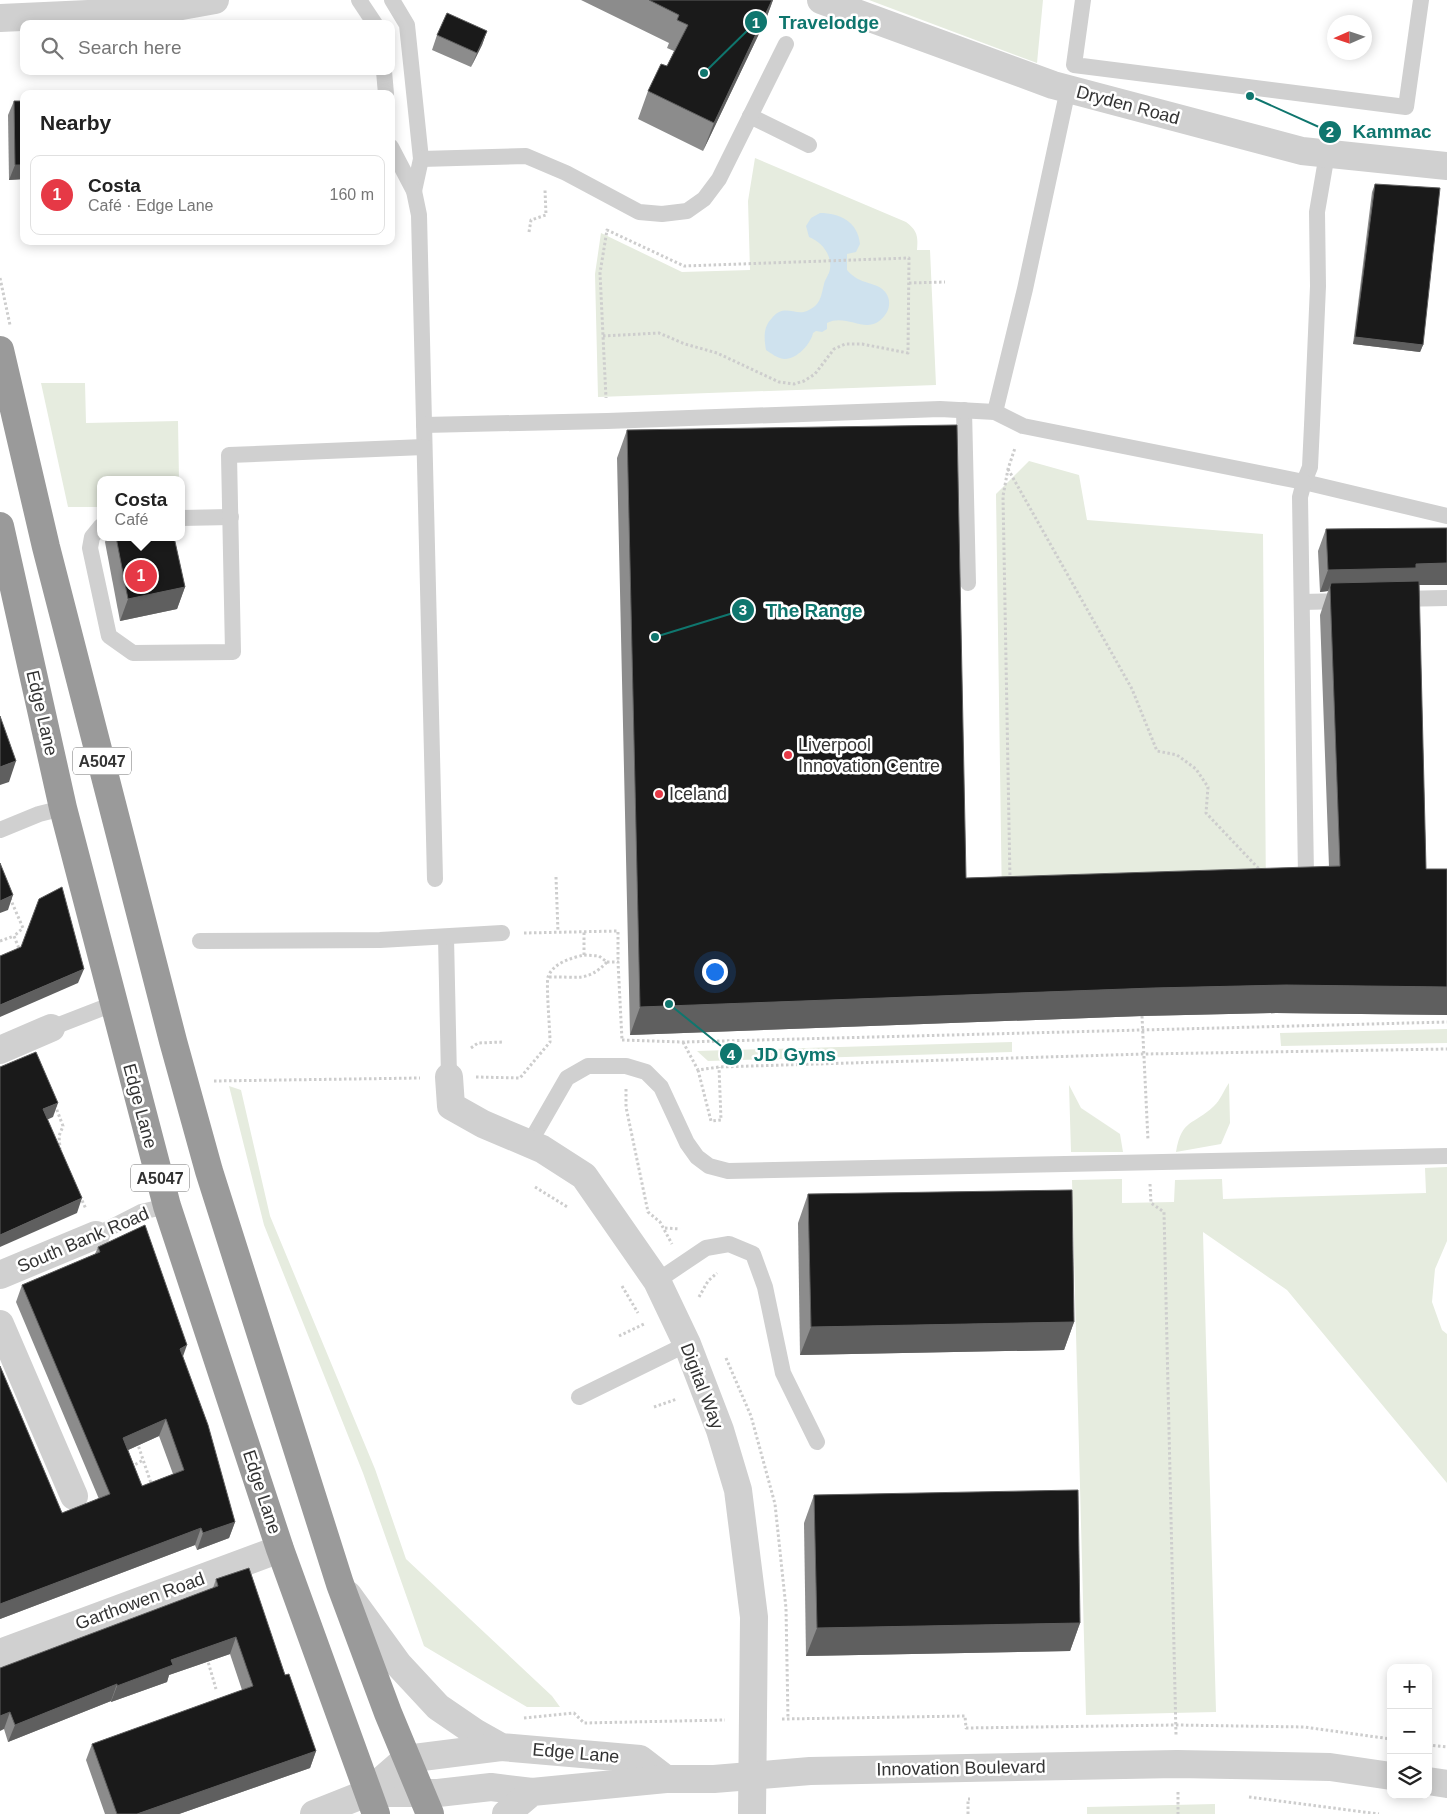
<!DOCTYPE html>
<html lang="en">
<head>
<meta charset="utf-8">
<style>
	body { margin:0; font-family:Arial,sans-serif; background:#f6f6f6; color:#222 }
	.controls { position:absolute; right:15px; bottom:15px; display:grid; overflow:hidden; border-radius:10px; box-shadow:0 2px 12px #0003 }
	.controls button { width:45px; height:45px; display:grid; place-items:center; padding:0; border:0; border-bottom:1px solid #e0e0e0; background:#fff; color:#222; font:25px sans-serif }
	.compass { position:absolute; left:1327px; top:15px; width:45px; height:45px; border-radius:50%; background:#fff; box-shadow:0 2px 12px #0003; rotate:267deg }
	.you { position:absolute; left:714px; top:971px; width:18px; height:18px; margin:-12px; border:4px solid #fff; border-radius:50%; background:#1a73e8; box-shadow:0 0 0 8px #1a73e833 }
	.badge { display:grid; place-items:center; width:32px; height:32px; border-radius:50%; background:#e63946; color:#fff; font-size:16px; font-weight:700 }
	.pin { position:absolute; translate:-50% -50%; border:2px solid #fff; box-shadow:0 1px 5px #0006 }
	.popup { position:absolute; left:97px; top:476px; width:88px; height:65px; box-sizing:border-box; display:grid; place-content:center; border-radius:10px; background:#fff; filter:drop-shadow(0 1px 4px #0005); font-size:16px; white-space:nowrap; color:#767676 }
	.popup b { font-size:19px; color:#222 }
	.popup::after { content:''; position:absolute; left:50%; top:100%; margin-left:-10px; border:10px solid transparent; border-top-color:#fff }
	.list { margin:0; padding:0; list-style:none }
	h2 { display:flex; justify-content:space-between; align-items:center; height:65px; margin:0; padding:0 20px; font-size:21px }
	h2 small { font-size:16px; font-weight:400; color:#767676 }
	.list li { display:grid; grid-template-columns:32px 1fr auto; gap:15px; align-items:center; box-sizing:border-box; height:80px; margin:0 10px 10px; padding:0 10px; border:1px solid #e0e0e0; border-radius:10px }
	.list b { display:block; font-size:19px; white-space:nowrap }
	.list p { margin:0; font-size:16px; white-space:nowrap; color:#767676 }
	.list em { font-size:16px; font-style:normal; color:#767676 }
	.icon { flex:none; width:28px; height:28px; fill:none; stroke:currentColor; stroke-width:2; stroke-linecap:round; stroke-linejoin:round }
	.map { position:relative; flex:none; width:1447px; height:1814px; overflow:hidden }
	.search { position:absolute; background:#fff; box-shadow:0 2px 12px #0003; left:20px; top:20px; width:375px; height:55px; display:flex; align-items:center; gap:12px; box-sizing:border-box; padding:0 18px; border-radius:10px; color:#767676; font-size:19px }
	.panel { position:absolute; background:#fff; box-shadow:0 2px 12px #0003; left:20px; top:90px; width:375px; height:155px; border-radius:10px }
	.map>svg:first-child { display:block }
</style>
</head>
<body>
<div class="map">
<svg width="1447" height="1814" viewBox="0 0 1447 1814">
	<rect width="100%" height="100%" fill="#fff"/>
	<g fill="#e6ecdf">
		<path d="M869,0H1043L1037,63Z"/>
		<path d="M755,158L906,222C918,231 918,237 917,250H930L936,385L598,397L595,274L601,233L682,272L750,270L748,201Z"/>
		<path d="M41,383H85L86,423L178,421L179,480H101V507H68Z"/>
		<path d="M1029,461L1079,475L1087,520L1263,534L1266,896L1002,905L996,494Z"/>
		<path d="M1447,1029V1043L1281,1046L1280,1033Z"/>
		<path d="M1012,1042V1052L708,1061L697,1051Z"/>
		<path d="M1229,1083L1230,1123L1221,1144L1176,1152C1182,1118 1193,1126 1214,1106C1220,1101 1224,1090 1229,1083Z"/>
		<path d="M1069,1085L1081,1108L1120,1134L1123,1152H1071Z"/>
		<path d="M229,1086L241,1090L270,1216L375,1469L406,1559L552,1696L560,1707H527L424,1646L363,1473L264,1225Z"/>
		<path d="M1447,1167V1241L1435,1269L1432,1302L1442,1330L1447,1334V1483L1287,1290L1203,1232L1216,1712L1086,1715L1072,1180L1122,1179V1203L1174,1202L1175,1180L1222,1179L1223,1199L1426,1193L1425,1168Z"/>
		<path d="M1215,1804V1814H1087V1807Z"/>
	</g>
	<path fill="#cfe2ee" d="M820,213C840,213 858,222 860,244L856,252L847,254V270C860,286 878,281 886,293C890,299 890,306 887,312C870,340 849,312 827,323V329L822,332L816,331L813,333C811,344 796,360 784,359C777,358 772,354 766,350C764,338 763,327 772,318C784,303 795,316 807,311C821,305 821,296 824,284C825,279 829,275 830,269C832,255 822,242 809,237L806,226L811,218Z"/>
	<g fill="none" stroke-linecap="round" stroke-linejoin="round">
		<g stroke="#cdcdcd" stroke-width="3" stroke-dasharray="2.5 2.5" stroke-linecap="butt">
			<path d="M529,232L531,220L546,215L545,190"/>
			<path d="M0,278L10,325"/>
			<path d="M909,283L945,282"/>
			<path d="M603,336L659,333L685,344L717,353L779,382L794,384L804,381L815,374L834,349L845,344H862L908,353L909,258L684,266L607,230L600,273L606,398"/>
			<path d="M1008,469L1132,689L1157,751L1177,755L1196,769L1208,787L1206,813L1260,870"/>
			<path d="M556,877L558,932"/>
			<path d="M1010,880L1003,496L1008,469L1015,448"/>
			<path d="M10,898L23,928L14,936"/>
			<path d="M524,933L618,931V962"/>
			<path d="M0,941L14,936L20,951"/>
			<path d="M607,962H618L622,1040"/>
			<path d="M549,977C576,976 587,983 607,962L599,956L584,955"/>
			<path d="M1142,1016L1148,1140"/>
			<path d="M622,1040L683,1042L1447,1022"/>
			<path d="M683,1042L698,1070L719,1067L1144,1054L1447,1049"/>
			<path d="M471,1048L478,1043L503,1042"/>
			<path d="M698,1070L711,1121L721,1120L719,1067"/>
			<path d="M476,1077L520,1078L550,1042C550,1029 546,986 548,977C553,963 571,958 584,955V932"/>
			<path d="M214,1081L420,1078"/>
			<path d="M626,1089V1107L648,1212L660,1222L672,1244"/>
			<path d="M55,1105L63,1126L59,1136L60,1149"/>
			<path d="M1150,1184L1151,1203L1164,1212L1176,1735"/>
			<path d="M535,1187L569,1208"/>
			<path d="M80,1196L86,1209"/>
			<path d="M665,1228L680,1229"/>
			<path d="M622,1286L638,1313"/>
			<path d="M699,1297L708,1281L717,1273"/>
			<path d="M619,1336L644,1324"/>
			<path d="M726,1358L751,1416L775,1504L786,1608L788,1719"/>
			<path d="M654,1407L677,1399"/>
			<path d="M137,1442L152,1486"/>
			<path d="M131,1467L143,1460"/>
			<path d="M207,1658L216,1689"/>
			<path d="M524,1718L574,1713L584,1723L725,1720"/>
			<path d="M782,1719L965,1716L966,1728L1176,1725L1304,1727L1391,1739"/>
			<path d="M1428,1745L1447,1747"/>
			<path d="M1178,1792V1814"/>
			<path d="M1249,1797L1379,1814"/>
			<path d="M968,1814V1799H970"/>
		</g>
		<g stroke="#d0d0d0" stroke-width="16">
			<path d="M359,0L375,24"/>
			<path d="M392,0L407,25L421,159L414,191"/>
			<path d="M1083,0L1074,65L1406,107L1421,0"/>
			<path d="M384,71L386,94"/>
			<path d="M750,116L809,145"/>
			<path d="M391,147L414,191L419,215L435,879"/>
			<path d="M1327,154L1317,212L1318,286L1312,425L1310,467L1304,482L1447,516"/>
			<path d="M421,159L526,156L566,173L639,212L662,214L687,211L704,199L719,179L786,44"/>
			<path d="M964,410L968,583"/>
			<path d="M995,412L1025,289L1068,89"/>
			<path d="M424,425L607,421L940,409L995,412L1023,426L1304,482L1300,497L1306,876"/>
			<path d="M181,518L231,517"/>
			<path d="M101,526L92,537L90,548L109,636L133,653L233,652L229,455L424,447"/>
			<path d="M1397,599L1447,598"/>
			<path d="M1302,602L1345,601"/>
			<path d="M0,830L39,814L63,808"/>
			<path d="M446,937L449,1077"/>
			<path d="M200,941L380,940L502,933"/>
			<path d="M51,1028L113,1004"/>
			<path d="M529,1144L567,1078L588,1066H626L646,1072L661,1087L687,1143L697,1157L709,1166L728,1171L1447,1156"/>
			<path d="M96,1235L141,1212L167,1206"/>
			<path d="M657,1281L706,1248L729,1244L753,1254L765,1287L783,1373L817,1442"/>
			<path d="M579,1397L687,1344"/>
		</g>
		<g stroke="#d0d0d0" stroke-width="28">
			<path d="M821,0L1053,85L1302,151L1447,166"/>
			<path d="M0,18L154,11L215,0"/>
			<path d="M0,1050L51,1028"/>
			<path d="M449,1077L451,1106L483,1124L542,1149L584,1176L657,1281L687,1344L720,1430L738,1490L754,1617L752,1814"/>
			<path d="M0,1275L96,1235"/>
			<path d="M0,1324L74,1496"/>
			<path d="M348,1595L398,1664L438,1707L476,1733L501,1747L640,1759L666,1779"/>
			<path d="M0,1653L280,1549"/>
			<path d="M1428,1781L1447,1784"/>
			<path d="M367,1793H438L491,1787L532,1792"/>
			<path d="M314,1814L367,1793L406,1759L501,1747"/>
			<path d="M506,1814L532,1792L666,1779H714L810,1771L1177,1764L1330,1767L1391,1776"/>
		</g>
		<g stroke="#9a9a9a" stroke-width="28">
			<path d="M0,350L46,547L173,1041L209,1171L340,1584L388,1713L430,1814"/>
			<path d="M0,526L63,808L167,1206L280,1549L376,1814"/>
		</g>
	</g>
	<g fill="#8c8c8c" fill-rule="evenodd">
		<path d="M581,0H773L766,19L703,151L638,119L648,91L667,66L674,51L667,48L669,43Z"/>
		<path d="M487,31L482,45L471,67L432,50L437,35Z"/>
		<path d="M14,101L24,179L9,180L8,115Z"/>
		<path d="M1375,184L1423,345L1420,352L1353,344L1372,192Z"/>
		<path d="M627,430L966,878L1329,867L1320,615L1328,591L1320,592L1318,551L1326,529L1447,528V585H1419L1426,869H1447V1015L1276,1013L1142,1016L630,1035L617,458Z"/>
		<path d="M107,537H174L185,587L177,609L120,621L105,542Z"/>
		<path d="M808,1194L1074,1322L1064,1350L800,1355L798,1223Z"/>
		<path d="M98,1247L183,1357L235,1522L229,1538L197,1550L195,1545L0,1619V1366L62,1513L99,1499L16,1302L22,1285L95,1254ZM159,1436L173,1474L142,1486L128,1450Z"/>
		<path d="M814,1495L1080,1623L1070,1651L806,1656L804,1523Z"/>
		<path d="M216,1579L285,1675L316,1751L310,1768L179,1814H105L86,1760L92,1744L242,1690L230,1654L169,1675L167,1682L111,1702V1701L8,1742L4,1729L0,1668L213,1588Z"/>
	</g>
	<g fill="#5f5f5f">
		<path d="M772,0H773L766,19L703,151L714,123Z"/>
		<path d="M487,31L482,45L471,67L477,53Z"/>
		<path d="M15,165H24V179L9,180Z"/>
		<path d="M1355,337L1423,345L1420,352L1353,344Z"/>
		<path d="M1447,563V585H1410L1331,583L1328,591L1320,592L1328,570L1416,564Z"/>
		<path d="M185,587L177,609L120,621L128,599Z"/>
		<path d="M16,761L9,782L0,785V767Z"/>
		<path d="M13,895L8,910L0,913V901Z"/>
		<path d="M84,969L78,983L0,1017V1005Z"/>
		<path d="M1286,985L1447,987V1015L1276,1013L1142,1016L630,1035L640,1007L1153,988Z"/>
		<path d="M58,1103L53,1117L38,1124L43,1109Z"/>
		<path d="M82,1198L77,1213L0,1247V1235Z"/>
		<path d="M1074,1322L1064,1350L800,1355L811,1327Z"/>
		<path d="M187,1345L181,1362L180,1349Z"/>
		<path d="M166,1419L159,1436L117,1455L123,1438Z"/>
		<path d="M235,1522L229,1538L197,1550L203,1533Z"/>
		<path d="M201,1528L195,1545L0,1619V1604Z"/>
		<path d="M1080,1623L1070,1651L806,1656L817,1628Z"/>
		<path d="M236,1637L230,1654L169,1675L167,1682L111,1702L117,1686L171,1660Z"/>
		<path d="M117,1684L111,1701L8,1742L15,1725Z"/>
		<path d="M10,1712L4,1729L0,1731V1716Z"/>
		<path d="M316,1751L310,1768L179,1814H137Z"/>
	</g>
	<g fill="#1a1a1a" stroke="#5f5f5f" fill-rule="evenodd">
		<path d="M649,0H772L714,123L648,91L661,64L667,66L688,25L677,20L679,15Z"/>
		<path d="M447,13L487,31L477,53L437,35Z"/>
		<path d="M14,101H24V165H15Z"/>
		<path d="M1375,184L1440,188L1423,345L1355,337Z"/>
		<path d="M957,425L966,878L1340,866L1330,587L1331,583L1419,581L1426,869H1447V987L1286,985L1153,988L640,1007L627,430Z"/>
		<path d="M1447,528V563L1416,564V568L1328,570L1326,529Z"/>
		<path d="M116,537H174L185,587L128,599Z"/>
		<path d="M0,716L16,761L0,767Z"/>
		<path d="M0,863L13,895L0,901Z"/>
		<path d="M62,887L84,969L0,1005V956L21,947L39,899Z"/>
		<path d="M36,1052L58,1103L43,1109L82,1198L0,1235V1067Z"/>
		<path d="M1072,1190L1074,1322L811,1327L808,1194Z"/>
		<path d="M145,1225L187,1345L180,1349L208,1425L235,1522L203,1533L201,1528L0,1604V1366L62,1513L110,1494L22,1285L100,1252L98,1247ZM166,1419L184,1470L142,1486L123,1438Z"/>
		<path d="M1078,1490L1080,1623L817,1628L814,1495Z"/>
		<path d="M249,1568L285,1675L289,1674L316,1751L137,1814H117L92,1744L253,1686L236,1637L171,1660L173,1665L117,1686V1684L15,1725L10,1712L0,1716V1668L218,1586L216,1579Z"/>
	</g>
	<g fill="#e63946" stroke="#fff" stroke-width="2">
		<circle cx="788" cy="755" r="5"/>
		<circle cx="659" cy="794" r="5"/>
	</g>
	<g text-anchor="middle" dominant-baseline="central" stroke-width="5" stroke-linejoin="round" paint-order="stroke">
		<g fill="#fff" stroke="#707070" stroke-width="1">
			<rect x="73" y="747.5" width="58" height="27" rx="4"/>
			<rect x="131" y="1164.5" width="58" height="27" rx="4"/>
		</g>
		<g font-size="16" font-weight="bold" fill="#333">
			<text x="102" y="761">A5047</text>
			<text x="160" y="1178">A5047</text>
		</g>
		<g font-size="18" fill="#333" stroke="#fff">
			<text transform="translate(1128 105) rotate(15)">Dryden Road</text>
			<text transform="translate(42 713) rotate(77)">Edge Lane</text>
			<text transform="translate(140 1106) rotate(75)">Edge Lane</text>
			<text transform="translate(83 1240) rotate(-23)">South Bank Road</text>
			<text transform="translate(702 1386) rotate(69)">Digital Way</text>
			<text transform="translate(262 1492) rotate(72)">Edge Lane</text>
			<text transform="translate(140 1601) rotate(-20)">Garthowen Road</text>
			<text transform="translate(576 1753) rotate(5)">Edge Lane</text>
			<text transform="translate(961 1768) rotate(-1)">Innovation Boulevard</text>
		</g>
		<g font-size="18" fill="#333" stroke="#fff" text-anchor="start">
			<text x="798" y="745">Liverpool<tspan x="798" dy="21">Innovation Centre</tspan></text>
			<text x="669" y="794">Iceland</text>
		</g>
	</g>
	<path fill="none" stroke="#0f766e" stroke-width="2" d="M704 73L756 22M1250 96L1330 132M655 637L743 610M669 1004L731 1054"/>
	<g fill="#0f766e" stroke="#fff" stroke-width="2">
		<circle cx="704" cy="73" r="5"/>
		<circle cx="1250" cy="96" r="5"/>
		<circle cx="655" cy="637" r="5"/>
		<circle cx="669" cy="1004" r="5"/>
		<circle cx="756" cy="22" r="12"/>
		<circle cx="1330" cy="132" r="12"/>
		<circle cx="743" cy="610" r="12"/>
		<circle cx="731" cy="1054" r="12"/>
	</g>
	<g font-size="15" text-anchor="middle" font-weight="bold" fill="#fff">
		<text x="756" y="28">1</text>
		<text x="1330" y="137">2</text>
		<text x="743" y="615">3</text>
		<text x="731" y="1060">4</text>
	</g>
	<g font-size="19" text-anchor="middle" font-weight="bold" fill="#0f766e" stroke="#fff" stroke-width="5" stroke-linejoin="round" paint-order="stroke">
		<text x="829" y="29">Travelodge</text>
		<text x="1392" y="138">Kammac</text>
		<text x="814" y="617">The Range</text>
		<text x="795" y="1061">JD Gyms</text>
	</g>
</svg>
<div class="controls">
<button>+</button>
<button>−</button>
<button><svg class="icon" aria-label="layers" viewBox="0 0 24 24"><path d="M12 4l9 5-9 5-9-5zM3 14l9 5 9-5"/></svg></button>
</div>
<svg class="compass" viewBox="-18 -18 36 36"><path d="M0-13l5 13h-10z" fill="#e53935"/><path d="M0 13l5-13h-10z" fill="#767676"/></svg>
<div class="you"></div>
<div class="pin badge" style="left:141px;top:576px">1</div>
<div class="popup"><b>Costa</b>Café</div>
<div class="search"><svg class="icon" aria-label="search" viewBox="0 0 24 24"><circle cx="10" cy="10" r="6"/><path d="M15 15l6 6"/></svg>Search here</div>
<section class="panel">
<h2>Nearby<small></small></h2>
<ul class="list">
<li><span class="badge">1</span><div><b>Costa</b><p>Café · Edge Lane</p></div><em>160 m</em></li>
</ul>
</section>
</div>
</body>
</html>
